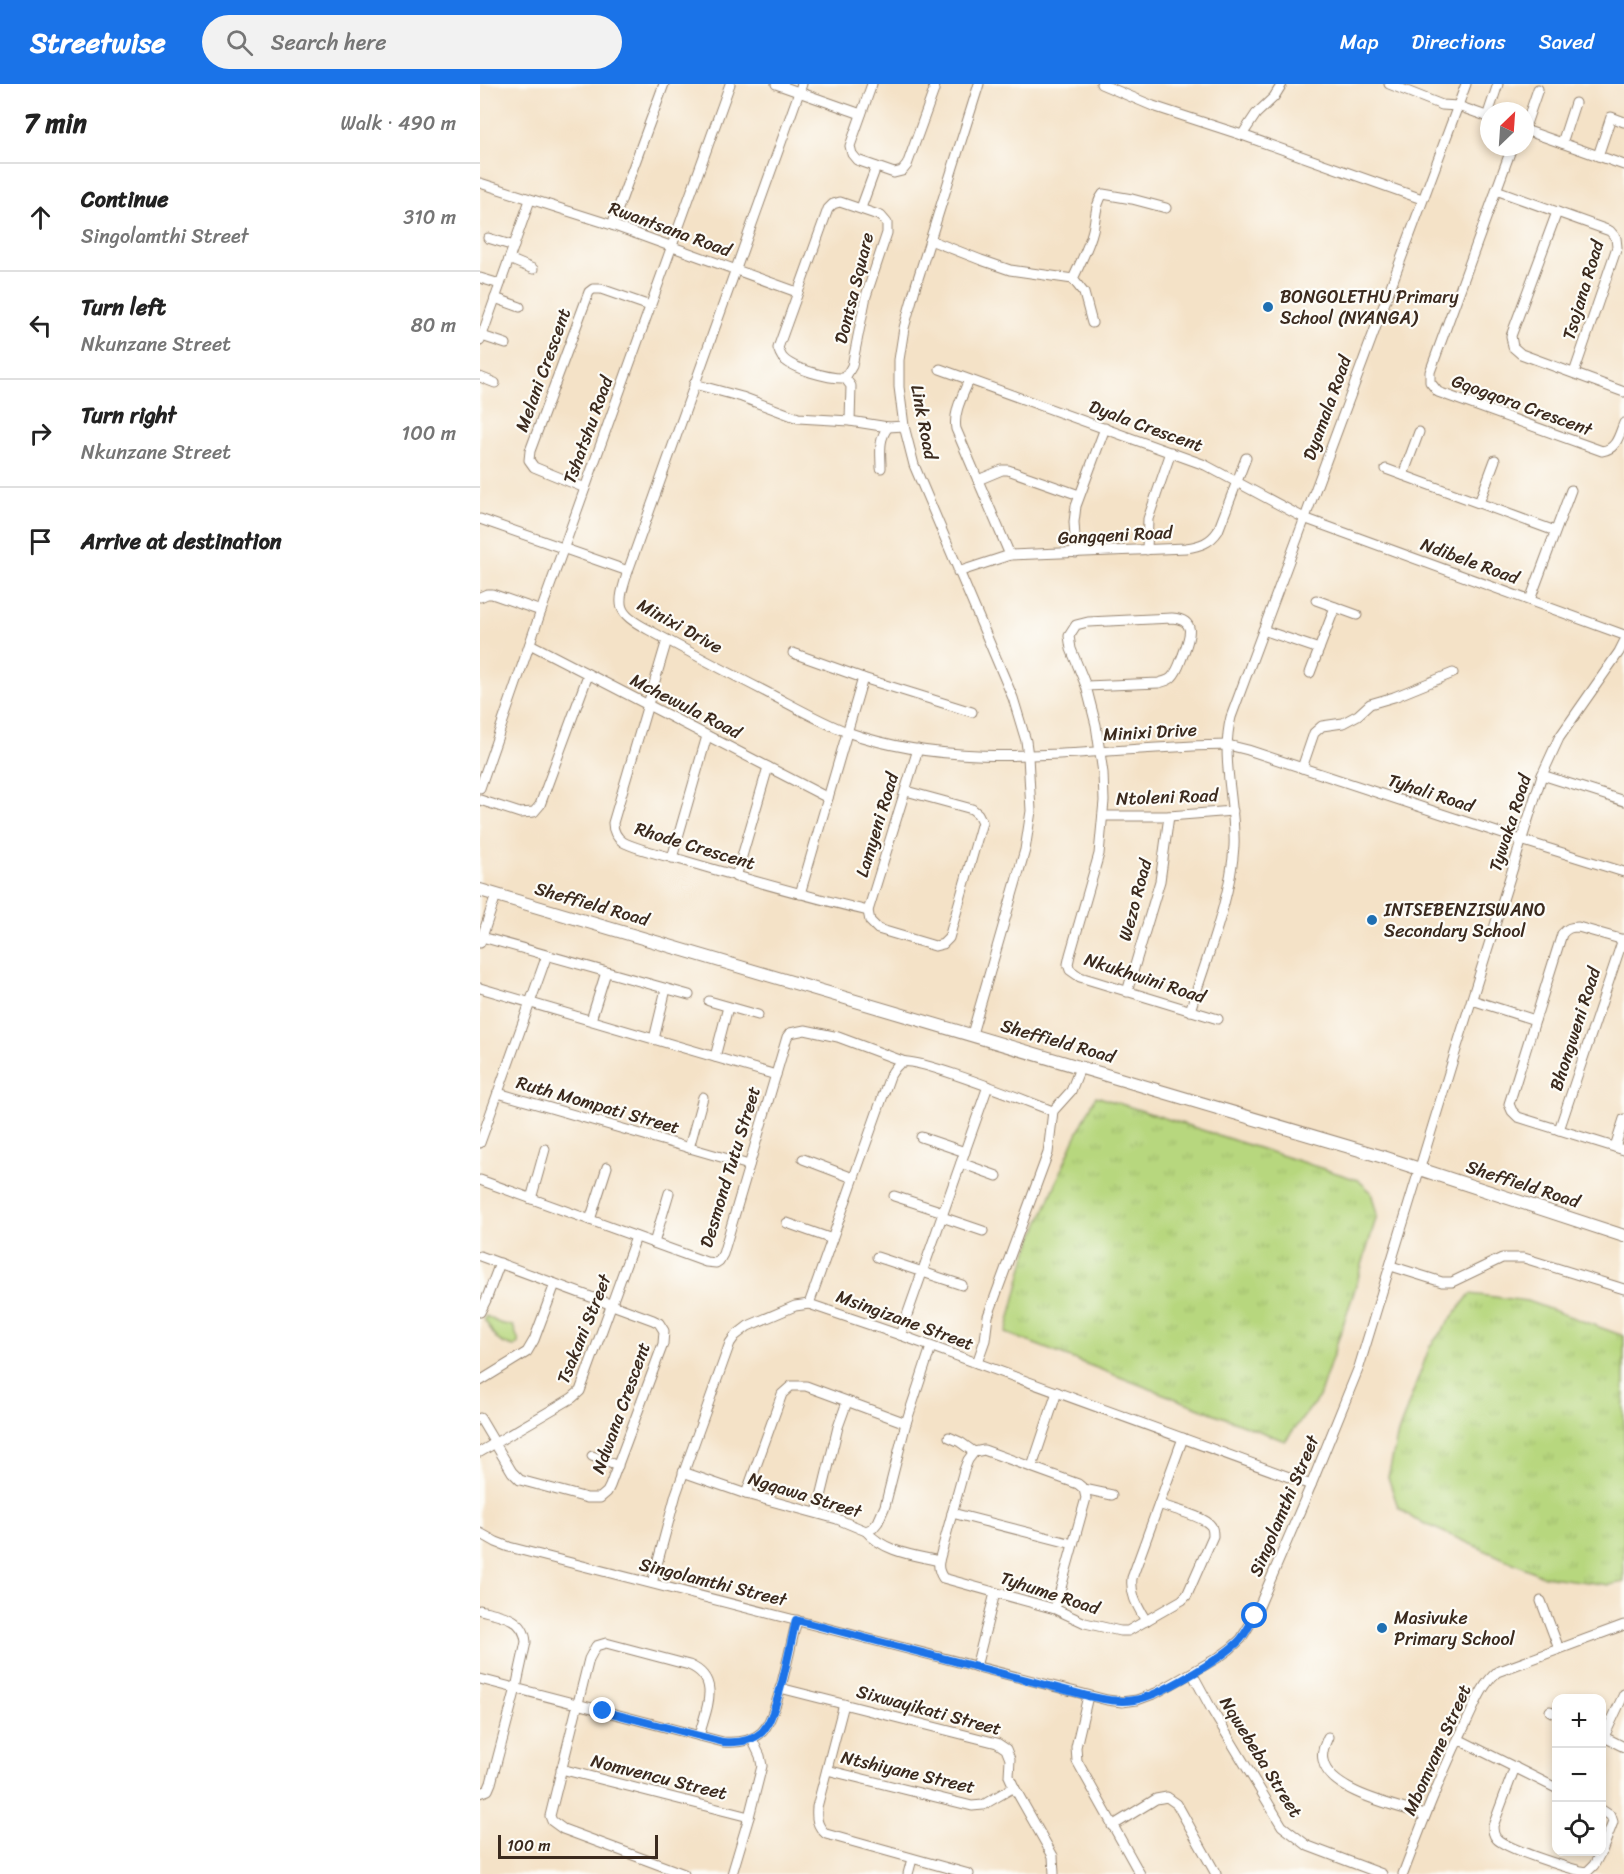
<!DOCTYPE html>
<html lang="en">
<head>
<meta charset="utf-8">
<style>
	body { margin:0; font-family:Sriracha,sans-serif; background:#f2f2f2; color:#222 }
	.controls { position:absolute; right:18px; bottom:18px; display:grid; overflow:hidden; border-radius:12px; box-shadow:0 3px 9px #0003 }
	.controls button { width:54px; height:54px; display:grid; place-items:center; padding:0; border:0; border-bottom:2px solid #e0e0e0; background:#fff; color:#222; font:30px sans-serif }
	.compass { position:absolute; left:1000px; top:18px; width:54px; height:54px; border-radius:50%; background:#fff; box-shadow:0 3px 9px #0003; rotate:25deg }
	.scale { position:absolute; left:18px; bottom:15px; width:160px; box-sizing:border-box; padding-left:6px; border:3px solid #3b2a1e; border-top:0; font-size:16px; line-height:21px; white-space:nowrap; color:#3b2a1e; -webkit-text-stroke:4px #fdfcf7; paint-order:stroke }
	.stop { position:absolute; width:18px; height:18px; margin:-14px; border:4px solid #1a73e8; border-radius:50%; background:#fff }
	.stop.end { background:#1a73e8; border-color:#fff; box-shadow:0 2px 6px #0008 }
	.list { margin:0; padding:0; list-style:none }
	h2 { display:flex; justify-content:space-between; align-items:center; height:78px; margin:0; padding:0 24px; font-size:26px }
	h2 small { font-size:20px; font-weight:400; color:#767676 }
	.list li { display:grid; grid-template-columns:39px 1fr auto; gap:18px; align-items:center; box-sizing:border-box; height:108px; padding:0 24px; border-top:2px solid #e0e0e0 }
	.list b { display:block; font-size:22px; white-space:nowrap }
	.list p { margin:0; font-size:20px; white-space:nowrap; color:#767676 }
	.list em { font-size:20px; font-style:normal; color:#767676 }
	.icon { flex:none; width:33px; height:33px; fill:none; stroke:currentColor; stroke-width:2; stroke-linecap:round; stroke-linejoin:round }
	.map { position:relative; flex:none; width:1144px; height:1790px; overflow:hidden }
	header { display:flex; align-items:center; gap:36px; box-sizing:border-box; height:84px; padding:0 30px; background:#1a73e8; color:#fff }
	header strong { font-size:28px }
	nav { display:flex; gap:33px; margin-inline-start:auto; font-size:21px }
	.search { width:420px; height:54px; background:#f2f2f2; display:flex; align-items:center; gap:15px; box-sizing:border-box; padding:0 21px; border-radius:33px; color:#767676; font-size:22px }
	main { display:flex }
	aside { flex:1; background:#fff }
	.map>svg:first-child { display:block }
</style>
</head>
<body>
<header>
<strong>Streetwise</strong>
<div class="search"><svg class="icon" aria-label="search" viewBox="0 0 24 24"><circle cx="10" cy="10" r="6"/><path d="M15 15l6 6"/></svg>Search here</div>
<nav><a>Map</a><a>Directions</a><a>Saved</a></nav>
</header>
<main>
<aside>
<h2>7 min<small>Walk · 490 m</small></h2>
<ul class="list">
<li><svg class="icon" aria-label="ahead" viewBox="0 0 24 24"><path d="M12 20V5M6 11l6-6 6 6"/></svg><div><b>Continue</b><p>Singolamthi Street</p></div><em>310 m</em></li>
<li><svg class="icon" aria-label="left" viewBox="0 0 24 24"><path d="M17 20v-9H6M10 6l-5 5 5 5"/></svg><div><b>Turn left</b><p>Nkunzane Street</p></div><em>80 m</em></li>
<li><svg class="icon" aria-label="right" viewBox="0 0 24 24"><path d="M7 20v-9h11M14 6l5 5-5 5"/></svg><div><b>Turn right</b><p>Nkunzane Street</p></div><em>100 m</em></li>
<li><svg class="icon" aria-label="arrive" viewBox="0 0 24 24"><path d="M6 21V4h12l-3 4 3 4H6"/></svg><div><b>Arrive at destination</b></div></li>
</ul>
</aside>
<div class="map">
<svg width="1144" height="1790" viewBox="0 0 1144 1790">
	<defs>
		<pattern id="grass-tufts" width="24" height="20" patternUnits="userSpaceOnUse" patternTransform="scale(1.5)"><rect width="24" height="20" fill="#b7d77e"/><path d="M3 7l-1-3M5 7V3M7 7l1-3M15 17l-1-3M17 17v-4M19 17l1-3" fill="none" stroke="#9eb96c"/></pattern>
	</defs>
	<rect width="100%" height="100%" fill="#fdfcf7"/>
	<filter id="ink" filterUnits="userSpaceOnUse"><feTurbulence type="fractalNoise" baseFrequency=".0167" numOctaves="2"/><feDisplacementMap in="SourceGraphic" scale="12" xChannelSelector="R" yChannelSelector="G"/><feConvolveMatrix kernelMatrix="1 2 1 2 8 2 1 2 1" color-interpolation-filters="sRGB"/></filter>
	<filter id="wash" filterUnits="userSpaceOnUse"><feTurbulence type="fractalNoise" baseFrequency=".008" numOctaves="4" result="noise"/><feDisplacementMap in="SourceGraphic" scale="24" xChannelSelector="R" yChannelSelector="G"/><feGaussianBlur stdDeviation="1.35" result="paint"/><feColorMatrix in="noise" values="0 0 0 0 0 0 0 0 0 0 0 0 0 0 0 0 0 1.4 0 .05"/><feComposite in="paint" operator="in"/></filter>
	<g filter="url(#wash)">
		<rect width="100%" height="100%" fill="#f4e2c7"/>
		<g fill="url(#grass-tufts)" stroke="#79804e" stroke-width="1.5">
			<path d="M616,1012L878,1096L891,1108L897,1131L874,1208L839,1313L805,1357L526,1249L546,1171L594,1056Z"/>
			<path d="M990,1210L1047,1217L1144,1252V1498L1129,1501L1063,1492L934,1435L918,1423L908,1393L918,1349L950,1262Z"/>
		</g>
		<path fill="#b7d77e" stroke="#79804e" stroke-width="1.5" d="M6,1232L19,1239L33,1242L39,1258L34,1263C12,1257 16,1252 4,1235Z"/>
	</g>
	<g filter="url(#ink)">
		<g fill="none" stroke-linecap="round" stroke-linejoin="round">
			<defs>
				<g id="street">
					<path d="M296,0L381,30"/>
					<path d="M322,0L148,487C137,522 135,528 169,546C209,568 249,589 290,610C315,623 341,638 367,648C486,691 625,662 748,661L768,666L1041,756L1144,788"/>
					<path d="M392,0L370,62L372,70L377,76L414,89L422,87L427,81L454,6L453,0"/>
					<path d="M621,0L673,22L762,51L776,30L794,13L802,0"/>
					<path d="M909,0L962,21L978,22L1009,33"/>
					<path d="M1007,33L1018,0"/>
					<path d="M1045,43L1058,5"/>
					<path d="M1045,46L1144,81"/>
					<path d="M762,51L942,115"/>
					<path d="M1082,59L1095,19"/>
					<path d="M1032,63L950,288V298L958,308L1122,367C1137,365 1139,351 1144,339"/>
					<path d="M1118,72L1131,33L1144,38"/>
					<path d="M0,99L132,141L317,208"/>
					<path d="M1016,106L1130,147L1136,154L1137,163L1094,289"/>
					<path d="M360,118L401,132L407,139V149L386,212L372,282L365,294C351,295 311,285 302,273C300,270 299,267 298,264L348,125L353,120Z"/>
					<path d="M381,124L396,83"/>
					<path d="M1077,128L1031,252L1033,263L1041,270L1144,308"/>
					<path d="M132,141L184,0"/>
					<path d="M8,154L34,162"/>
					<path d="M450,156L501,176L530,186L593,195L604,209L612,239"/>
					<path d="M29,175L53,185"/>
					<path d="M0,194L20,200"/>
					<path d="M593,195C600,179 609,163 613,146C616,134 615,120 623,110L652,115L686,124"/>
					<path d="M15,214L40,223"/>
					<path d="M2,252L26,260"/>
					<path d="M0,257L50,116"/>
					<path d="M460,285L725,381L824,434L1144,551"/>
					<path d="M0,293L15,299"/>
					<path d="M365,294L371,302L370,337"/>
					<path d="M489,296C483,311 473,328 476,345L530,471"/>
					<path d="M214,300L262,313L318,334L370,337L408,343L424,342"/>
					<path d="M401,384C401,368 398,356 408,343"/>
					<path d="M906,385L1075,447"/>
					<path d="M923,391L939,348"/>
					<path d="M498,396L522,386H528L599,411"/>
					<path d="M105,404L54,383L49,376L50,367L109,208L113,205H121L170,222"/>
					<path d="M999,419L1015,376"/>
					<path d="M0,435L148,487"/>
					<path d="M667,466L668,435L691,368"/>
					<path d="M596,469L594,438L596,422L625,344"/>
					<path d="M478,488L530,471L706,464C720,462 730,459 738,447L766,374"/>
					<path d="M0,513L7,510H12L61,527"/>
					<path d="M836,516L877,531"/>
					<path d="M1050,516L1091,406"/>
					<path d="M783,546L839,565"/>
					<path d="M187,556L133,739C133,747 136,753 143,758C155,765 190,773 205,777C266,795 326,812 388,827"/>
					<path d="M50,560L348,714"/>
					<path d="M313,569L383,594L492,628"/>
					<path d="M830,589L855,523"/>
					<path d="M606,602L679,599C684,597 689,597 692,593C698,587 700,578 703,571C709,554 718,536 692,534L608,538L596,541L589,552L591,565L606,602L616,641L623,689L624,717L619,770L590,871L588,880L590,886L600,893L738,935"/>
					<path d="M822,684L834,649L842,642L863,639L878,631L890,620L914,613L973,589"/>
					<path d="M1062,691L1144,717"/>
					<path d="M0,704L61,527L250,0"/>
					<path d="M426,707L492,725L498,730L502,738L469,854L463,860L455,862L398,845L390,837L388,827L438,665"/>
					<path d="M0,716L40,729L54,728L60,721L108,591"/>
					<path d="M623,732H689L753,727"/>
					<path d="M192,774L227,652"/>
					<path d="M256,793L288,683"/>
					<path d="M320,810L383,594"/>
					<path d="M2,853L209,911"/>
					<path d="M1144,856L1098,843C1091,843 1087,844 1082,850L1029,1020L1032,1027L1038,1033L1144,1066"/>
					<path d="M0,859L16,811"/>
					<path d="M0,904L296,991"/>
					<path d="M647,908L680,797L689,732"/>
					<path d="M992,916L1055,936"/>
					<path d="M229,917L278,931"/>
					<path d="M710,927C726,875 751,815 754,762C756,720 740,675 751,633L986,0"/>
					<path d="M111,936L126,888"/>
					<path d="M492,950L545,766L551,727L548,672L546,657L533,614L434,381L424,342L419,303V276L424,244L436,201L499,0"/>
					<path d="M174,955L186,905"/>
					<path d="M235,973L248,923"/>
					<path d="M18,1009L269,1081"/>
					<path d="M1079,1046L1143,855"/>
					<path d="M441,1053L485,1068"/>
					<path d="M0,1059L67,871"/>
					<path d="M1135,1063L1144,1035"/>
					<path d="M209,1064L223,1013"/>
					<path d="M323,1075L373,1094"/>
					<path d="M481,1079L517,1092"/>
					<path d="M0,1096L226,1178L236,1179L239,1177L243,1170L307,953L310,949L325,946L358,953L425,978"/>
					<path d="M414,1112L463,1128"/>
					<path d="M51,1115L65,1065"/>
					<path d="M462,1133L503,1147"/>
					<path d="M110,1136L127,1083"/>
					<path d="M307,1139L352,1155"/>
					<path d="M174,1159L189,1109"/>
					<path d="M0,1172L173,1236L179,1239L184,1247L183,1260L130,1402L127,1408L120,1414H107L40,1396L32,1388L0,1334"/>
					<path d="M397,1173L482,1201"/>
					<path d="M911,1182L962,1198H972L1022,1174H1044L1144,1205"/>
					<path d="M329,1220L410,992C413,987 416,981 422,978C438,973 551,1019 573,1027"/>
					<path d="M0,1228L6,1216L20,1179"/>
					<path d="M420,1251L508,1002"/>
					<path d="M497,1279L505,1256L508,1232L568,1069L573,1027L591,1007L600,984"/>
					<path d="M0,1297L47,1268L54,1256L75,1200"/>
					<path d="M469,1353L480,1358L494,1368"/>
					<path d="M0,1368L92,1314L100,1307L156,1153"/>
					<path d="M112,1372L138,1382"/>
					<path d="M552,1383L577,1308"/>
					<path d="M203,1388L266,1410L357,1435L386,1447L393,1444L398,1438L405,1422L426,1339L451,1263"/>
					<path d="M604,1405L632,1411"/>
					<path d="M266,1410L302,1310L311,1302H326L426,1339"/>
					<path d="M337,1429L358,1343L367,1318"/>
					<path d="M472,1429L593,1460"/>
					<path d="M386,1447C404,1468 433,1471 459,1477"/>
					<path d="M0,1449L16,1458L29,1463L627,1616L642,1618L657,1616L676,1609L739,1573L750,1565L761,1555L775,1532L831,1401L879,1283L979,956L1062,691L1079,654L1139,568L1144,558"/>
					<path d="M172,1499L196,1410L250,1259L255,1252L268,1242L315,1222L329,1220L420,1251L831,1401"/>
					<path d="M1061,1517L1079,1565"/>
					<path d="M575,1525L606,1414L604,1405L598,1400L504,1366L494,1368L488,1376L484,1386L459,1477C458,1484 459,1488 463,1494L575,1525L605,1539L640,1547H648L702,1516L707,1511L733,1452C733,1448 733,1445 731,1442C724,1432 691,1425 679,1420"/>
					<path d="M0,1526C20,1531 44,1533 46,1558L36,1604L11,1699L8,1706L0,1709"/>
					<path d="M666,1537C658,1523 650,1511 652,1494L703,1354"/>
					<path d="M496,1583L515,1509"/>
					<path d="M712,1589L732,1626L802,1742L828,1762L902,1790"/>
					<path d="M0,1595L243,1658C257,1659 271,1658 282,1648C298,1632 310,1561 317,1536"/>
					<path d="M300,1604L517,1659L526,1665L530,1675L529,1692L534,1703L573,1772L574,1790"/>
					<path d="M608,1612L596,1663L597,1677L660,1790"/>
					<path d="M364,1620L337,1723C336,1735 337,1742 346,1750L489,1790"/>
					<path d="M1070,1627L1076,1630"/>
					<path d="M1122,1652L1144,1663"/>
					<path d="M848,1653C845,1660 841,1668 843,1676C848,1708 918,1722 945,1731"/>
					<path d="M978,1655L1076,1704"/>
					<path d="M1122,1657L1144,1610"/>
					<path d="M1035,1683L1013,1742C1013,1747 1013,1751 1017,1755C1027,1765 1085,1783 1101,1787L1107,1788L1114,1781L1121,1768"/>
					<path d="M81,1685L269,1733"/>
					<path d="M347,1686L492,1722L503,1721L534,1703"/>
					<path d="M1122,1726L1131,1732L1133,1738L1122,1767"/>
					<path d="M632,1742L676,1715L687,1713L697,1720L736,1790"/>
					<path d="M204,1790L83,1745L72,1737L70,1732L109,1575L116,1562L126,1559L209,1581C242,1595 226,1625 219,1652"/>
					<path d="M252,1790L269,1733L282,1682L280,1672L272,1655"/>
					<path d="M428,1790L432,1775"/>
					<path d="M923,1790C943,1737 963,1685 988,1635C996,1618 1003,1600 1017,1588L1144,1541"/>
				</g>
				<path id="secondary" d="M0,806L900,1072L1144,1152"/>
			</defs>
			<use href="#street" stroke="#988672" stroke-width="11"/>
			<use href="#secondary" stroke="#988672" stroke-width="14"/>
			<use href="#street" stroke="#fff" stroke-width="9"/>
			<use href="#secondary" stroke="#fff" stroke-width="12"/>
		</g>
	</g>
	<g fill="none" stroke-linecap="round" stroke-linejoin="round" filter="url(#ink)">
		<path stroke="#1a73e8" stroke-width="8" d="M123,1627L243,1658C257,1659 271,1658 282,1648C298,1632 310,1561 316,1536L608,1612C623,1615 638,1619 654,1616C678,1613 743,1574 760,1556C766,1549 770,1540 775,1532"/>
	</g>
	<g fill="#1f6fb2" stroke="#fdfcf7" stroke-width="2">
		<circle cx="788" cy="223" r="6"/>
		<circle cx="892" cy="836" r="6"/>
		<circle cx="902" cy="1544" r="6"/>
	</g>
	<g text-anchor="middle" dominant-baseline="central" stroke-width="4.5" stroke-linejoin="round" paint-order="stroke">
		<g font-size="18" fill="#3b2a1e" stroke="#fdfcf7">
			<text transform="translate(190 145) rotate(20)">Rwantsana Road</text>
			<text transform="translate(374 204) rotate(-76)">Dontsa Square</text>
			<text transform="translate(1103 206) rotate(-73)">Tsojana Road</text>
			<text transform="translate(63 286) rotate(-70)">Melani Crescent</text>
			<text transform="translate(1042 321) rotate(20)">Gqogqora Crescent</text>
			<text transform="translate(847 324) rotate(-70)">Dyamala Road</text>
			<text transform="translate(444 338) rotate(79)">Link Road</text>
			<text transform="translate(666 342) rotate(20)">Dyala Crescent</text>
			<text transform="translate(108 346) rotate(-70)">Tshatshu Road</text>
			<text transform="translate(635 451) rotate(-3)">Gangqeni Road</text>
			<text transform="translate(990 477) rotate(20)">Ndibele Road</text>
			<text transform="translate(200 542) rotate(29)">Minixi Drive</text>
			<text transform="translate(206 622) rotate(27)">Mchewula Road</text>
			<text transform="translate(670 648) rotate(-3)">Minixi Drive</text>
			<text transform="translate(951 709) rotate(18)">Tyhali Road</text>
			<text transform="translate(687 713) rotate(-2)">Ntoleni Road</text>
			<text transform="translate(1030 739) rotate(-72)">Tywaka Road</text>
			<text transform="translate(397 741) rotate(-73)">Lamyeni Road</text>
			<text transform="translate(215 762) rotate(17)">Rhode Crescent</text>
			<text transform="translate(655 816) rotate(-75)">Wezo Road</text>
			<text transform="translate(112 820) rotate(16)">Sheffield Road</text>
			<text transform="translate(665 894) rotate(18)">Nkukhwini Road</text>
			<text transform="translate(1095 945) rotate(-72)">Bhongweni Road</text>
			<text transform="translate(578 957) rotate(16)">Sheffield Road</text>
			<text transform="translate(118 1021) rotate(16)">Ruth Mompati Street</text>
			<text transform="translate(250 1083) rotate(-73)">Desmond Tutu Street</text>
			<text transform="translate(1043 1100) rotate(18)">Sheffield Road</text>
			<text transform="translate(425 1236) rotate(20)">Msingizane Street</text>
			<text transform="translate(104 1245) rotate(-68)">Tsakani Street</text>
			<text transform="translate(141 1324) rotate(-70)">Ndwana Crescent</text>
			<text transform="translate(325 1411) rotate(17)">Ngqawa Street</text>
			<text transform="translate(804 1422) rotate(-67)">Singolamthi Street</text>
			<text transform="translate(233 1498) rotate(14)">Singolamthi Street</text>
			<text transform="translate(570 1509) rotate(18)">Tyhume Road</text>
			<text transform="translate(449 1626) rotate(15)">Sixwayikati Street</text>
			<text transform="translate(957 1666) rotate(-66)">Mbomvane Street</text>
			<text transform="translate(781 1673) rotate(58)">Nqwebeba Street</text>
			<text transform="translate(428 1688) rotate(13)">Ntshiyane Street</text>
			<text transform="translate(179 1693) rotate(14)">Nomvencu Street</text>
		</g>
		<g font-size="18" fill="#3b2a1e" stroke="#fdfcf7" text-anchor="start">
			<text x="800" y="213">BONGOLETHU Primary<tspan x="800" dy="21">School (NYANGA)</tspan></text>
			<text x="904" y="826">INTSEBENZISWANO<tspan x="904" dy="21">Secondary School</tspan></text>
			<text x="914" y="1534">Masivuke<tspan x="914" dy="21">Primary School</tspan></text>
		</g>
	</g>
</svg>
<div class="controls">
<button>+</button>
<button>−</button>
<button><svg class="icon" aria-label="locate" viewBox="0 0 24 24"><circle cx="12" cy="12" r="6"/><path d="M12 2v4M12 18v4M2 12h4M18 12h4"/></svg></button>
</div>
<svg class="compass" viewBox="-18 -18 36 36"><path d="M0-13l5 13h-10z" fill="#e53935"/><path d="M0 13l5-13h-10z" fill="#767676"/></svg>
<div class="scale">100 m</div>
<div class="stop" style="left:775px;top:1532px"></div>
<div class="stop end" style="left:123px;top:1627px"></div>
</div>
</main>
</body>
</html>
